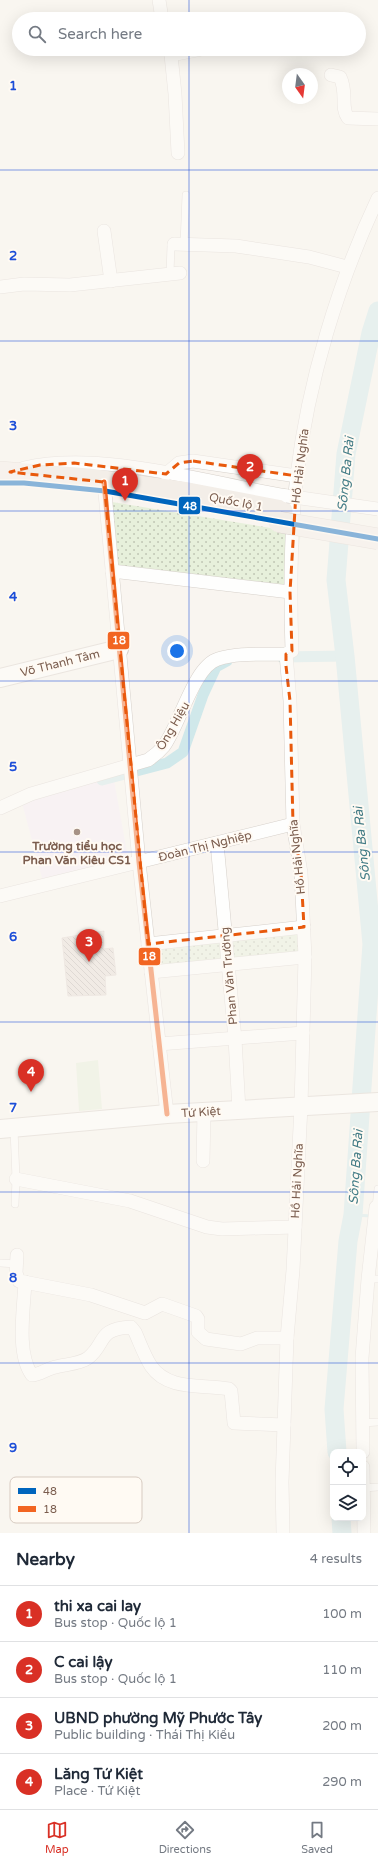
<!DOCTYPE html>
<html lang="en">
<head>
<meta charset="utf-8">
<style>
	body { margin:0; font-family:"Varela Round",sans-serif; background:#f2f2f3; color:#1f2937 }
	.controls { position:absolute; right:12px; bottom:12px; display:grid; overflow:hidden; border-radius:8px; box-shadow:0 4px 16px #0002 }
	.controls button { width:36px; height:36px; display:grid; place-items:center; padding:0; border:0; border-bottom:1px solid #e0e1e3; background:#fff; color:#1f2937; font:20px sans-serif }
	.compass { position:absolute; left:282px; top:68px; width:36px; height:36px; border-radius:50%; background:#fff; box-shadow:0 4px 16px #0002; rotate:166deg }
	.you { position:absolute; left:177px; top:651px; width:14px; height:14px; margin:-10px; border:3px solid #fff; border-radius:50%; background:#1a73e8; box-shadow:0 0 0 6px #1a73e833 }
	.badge { display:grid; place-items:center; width:26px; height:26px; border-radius:50%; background:#d93025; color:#fff; font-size:13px; font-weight:700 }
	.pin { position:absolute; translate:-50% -33px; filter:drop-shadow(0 1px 2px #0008) }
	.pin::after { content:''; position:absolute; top:21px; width:14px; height:12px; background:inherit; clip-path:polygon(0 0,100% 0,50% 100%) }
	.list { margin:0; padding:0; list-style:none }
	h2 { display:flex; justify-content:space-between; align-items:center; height:52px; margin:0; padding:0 16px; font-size:17px }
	h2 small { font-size:13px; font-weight:400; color:#747a83 }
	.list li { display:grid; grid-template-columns:26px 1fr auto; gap:12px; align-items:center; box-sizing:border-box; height:56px; padding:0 16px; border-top:1px solid #e0e1e3 }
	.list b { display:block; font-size:15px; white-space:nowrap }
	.list p { margin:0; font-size:13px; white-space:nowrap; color:#747a83 }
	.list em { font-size:13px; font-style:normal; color:#747a83 }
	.icon { flex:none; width:22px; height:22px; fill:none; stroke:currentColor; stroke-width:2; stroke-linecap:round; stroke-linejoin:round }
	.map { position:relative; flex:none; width:378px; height:1533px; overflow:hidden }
	.search { position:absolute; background:#fff; box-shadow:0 4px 16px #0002; left:12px; right:12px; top:12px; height:44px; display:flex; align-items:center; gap:10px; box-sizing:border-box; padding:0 14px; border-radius:22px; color:#747a83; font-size:15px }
	.sheet { height:276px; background:#fff }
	nav { display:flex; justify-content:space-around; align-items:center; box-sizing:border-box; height:56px; border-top:1px solid #e0e1e3; background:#fff; font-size:11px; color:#747a83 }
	nav a { display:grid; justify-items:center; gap:2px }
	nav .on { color:#d93025 }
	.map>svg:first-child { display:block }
</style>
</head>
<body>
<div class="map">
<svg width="378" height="1533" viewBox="0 0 378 1533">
	<defs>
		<pattern id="grass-dots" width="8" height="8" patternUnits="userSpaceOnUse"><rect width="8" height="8" fill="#e7f0db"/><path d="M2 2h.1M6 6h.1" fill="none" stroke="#c0c6b4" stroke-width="1.8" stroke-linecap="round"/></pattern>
		<pattern id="building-back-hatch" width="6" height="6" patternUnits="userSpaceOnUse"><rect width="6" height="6" fill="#e6ded7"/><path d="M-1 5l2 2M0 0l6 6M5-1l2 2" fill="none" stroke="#bfb7b1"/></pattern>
	</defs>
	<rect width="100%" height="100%" fill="#f9f5f0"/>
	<path fill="#f6eef6" d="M112,769L129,864L44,885L21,799Z"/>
	<g fill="url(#grass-dots)">
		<path d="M106,501L301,533L292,590L112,564Z"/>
		<path d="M304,927L305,957L151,972L148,944Z"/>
	</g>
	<path fill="#e7f0db" d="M98,1060L102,1109L79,1111L76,1063Z"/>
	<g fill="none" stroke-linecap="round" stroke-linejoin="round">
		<path stroke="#d0e8ea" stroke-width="3" d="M353,1215L372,1216"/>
		<g stroke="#d0e8ea" stroke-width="11">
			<path d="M282,657L345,656"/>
			<path d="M102,780L167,763L183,752L203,695L216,667L227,661"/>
		</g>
		<g stroke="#d0e8ea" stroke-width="19">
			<path d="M337,1452L334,1409L348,1241L353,1215L372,944L345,656L336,580L346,454L371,333L378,311"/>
			<path d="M341,1518L342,1533"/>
		</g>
	</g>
	<path fill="url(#building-back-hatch)" stroke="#e2d8d2" d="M104,931L103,949L113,948L116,975L105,976L106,995L68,996L62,938Z"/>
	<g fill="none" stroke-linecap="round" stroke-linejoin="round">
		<defs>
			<g id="lane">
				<path d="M184,244L186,195"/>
				<path d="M170,274L171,245L174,244"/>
				<path d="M14,1129L16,1179L15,1204"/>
				<path d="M376,1207L378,1189"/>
				<path d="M0,1263L17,1264"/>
				<path d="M368,1279H378"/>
				<path d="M362,1423L378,1422"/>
				<path d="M363,1488L378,1487"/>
			</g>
			<g id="street">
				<path d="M159,0L162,19"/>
				<path d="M169,49L171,55L202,49"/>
				<path d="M171,55L175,94L178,153"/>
				<path d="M331,75L340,77C348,93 340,107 348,118L378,119"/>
				<path d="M104,231L111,281"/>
				<path d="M174,244L236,246L309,257L347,267"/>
				<path d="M0,287L24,284L70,285L180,273"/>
				<path d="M24,468C102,450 208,483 287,496"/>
				<path d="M166,474L179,463L193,461L297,476"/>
				<path d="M104,482L139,862L167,1114"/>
				<path d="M112,571L290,592"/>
				<path d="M286,654L292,651C290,593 290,533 297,475C308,382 338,283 378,198"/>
				<path d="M0,808L31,794L148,760C154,756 159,752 164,746C180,724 194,666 218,659C239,652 264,655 286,654"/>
				<path d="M217,843L235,1039L239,1110"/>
				<path d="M0,896L293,824"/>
				<path d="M148,944L304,927"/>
				<path d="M151,972L305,957"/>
				<path d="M159,1044L303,1033"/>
				<path d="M203,1161L204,1112"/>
				<path d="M16,1179L130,1201L207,1227L222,1229L295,1227"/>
				<path d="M17,1255L16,1273L19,1281L91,1295L145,1313L162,1304L196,1316L198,1319V1332L206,1339L241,1344L257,1338H287"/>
				<path d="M25,1282C24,1307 16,1354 32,1375C39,1375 45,1370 52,1368C63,1364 78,1365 88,1358C107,1343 96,1329 131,1327L135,1332C140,1343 144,1355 151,1366C168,1391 202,1384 229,1389L231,1391L234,1423L284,1425"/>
				<path d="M363,1452L362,1358L368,1279L376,1207"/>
				<path d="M363,1467L364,1533"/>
				<path d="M283,1533L282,1482L287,1338L293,1270L301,1106L305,957L301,873L293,824L290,701L286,654"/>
			</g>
			<g id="secondary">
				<path d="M0,678L119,649"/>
				<path d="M0,1129L167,1114L378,1102"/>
			</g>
			<path id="primary" d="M0,472L88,479L188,493L282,511"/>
		</defs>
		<use href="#lane" stroke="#d7d1cb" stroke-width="8"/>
		<use href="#street" stroke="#d7d1cb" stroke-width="14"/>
		<use href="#secondary" stroke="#d9d2cb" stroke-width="20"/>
		<use href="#primary" stroke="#dad1cc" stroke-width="22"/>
		<use href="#lane" stroke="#fefefd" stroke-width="7"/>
		<use href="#street" stroke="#fefefd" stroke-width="13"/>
		<use href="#secondary" stroke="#fefefd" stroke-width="18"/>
		<use href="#primary" stroke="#f3eee8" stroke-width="21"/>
		<defs>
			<path id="street-bridge" d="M287,496L378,509"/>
			<path id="primary-bridge" d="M279,522L378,539"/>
		</defs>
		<use href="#street-bridge" stroke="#d7d1cb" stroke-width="14" stroke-linecap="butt"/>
		<use href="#primary-bridge" stroke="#dad1cc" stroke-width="22" stroke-linecap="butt"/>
		<use href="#street-bridge" stroke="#fefefd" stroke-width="13"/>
		<use href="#primary-bridge" stroke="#f3eee8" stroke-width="21"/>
		<defs>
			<path id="bus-1" d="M0,483H24L105,491L378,539"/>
			<path id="bus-2" d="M104,482L139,862L167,1114"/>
		</defs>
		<use href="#bus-1" stroke="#fffaf3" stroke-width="8"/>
		<use href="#bus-2" stroke="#fffaf3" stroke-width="8"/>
		<use href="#bus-1" stroke="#0065bd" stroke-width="5"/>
		<use href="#bus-2" stroke="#f26522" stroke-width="5"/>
	</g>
	<path d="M0 0H378V1533H0ZM193,461L297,476L290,592L292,651L286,654V666L290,701L293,824L301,873L304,927L148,944L104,482L10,472L40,465L74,463L166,474L179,463Z" fill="#f9f5f0" fill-opacity=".55" fill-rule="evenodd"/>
	<path fill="none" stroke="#e8590c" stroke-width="3" stroke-dasharray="8 5" stroke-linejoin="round" d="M193,461L297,476L290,592L292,651L286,654V666L290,701L293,824L301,873L304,927L148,944L104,482L10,472L40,465L74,463L166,474L179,463Z"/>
	<path fill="none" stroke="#1d4ed8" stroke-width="1" stroke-opacity="0.55" d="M189,0V19M189,49V1533M0,170H378M0,341H378M0,511H378M0,681H378M0,852H378M0,1022H378M0,1192H378M0,1363H378"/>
	<circle fill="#a69286" stroke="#fffaf3" stroke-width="1.5" cx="77" cy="832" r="4"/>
	<g text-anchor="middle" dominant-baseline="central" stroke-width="4" stroke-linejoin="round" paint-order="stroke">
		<g font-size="12" fill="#7a5c4d" stroke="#fffaf3">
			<text transform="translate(300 466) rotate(-83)">Hồ Hải Nghĩa</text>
			<text transform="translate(236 502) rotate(11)">Quốc lộ 1</text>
			<text transform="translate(60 663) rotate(-14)">Võ Thanh Tâm</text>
			<text transform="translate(173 726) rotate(-60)">Ông Hiệu</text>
			<text transform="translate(205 846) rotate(-14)">Đoàn Thị Nghiệp</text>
			<text transform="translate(297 857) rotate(-96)">Hồ Hải Nghĩa</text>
			<text transform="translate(229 976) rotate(-95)">Phan Văn Trường</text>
			<text transform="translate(201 1112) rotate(-4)">Tứ Kiệt</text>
			<text transform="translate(297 1181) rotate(-87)">Hồ Hải Nghĩa</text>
		</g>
		<g font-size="12" font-weight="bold" fill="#7a5c4d" stroke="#fffaf3">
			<text x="77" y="846">Trường tiểu học<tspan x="77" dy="14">Phan Văn Kiêu CS1</tspan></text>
		</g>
		<g font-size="13" font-style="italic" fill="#437c86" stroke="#fffaf3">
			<text transform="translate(346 474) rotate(-84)">Sông Ba Rài</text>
			<text transform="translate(362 844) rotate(-96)">Sông Ba Rài</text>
			<text transform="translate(356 1167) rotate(-86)">Sông Ba Rài</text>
		</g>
	</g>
	<rect x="10" y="1477" width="132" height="46" rx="6" fill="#fffaf3" stroke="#d7cbc1" stroke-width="1"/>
	<rect x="18" y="1488" width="18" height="6" fill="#0065bd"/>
	<rect x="18" y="1506" width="18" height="6" fill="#f26522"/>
	<g font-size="11" fill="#7a5c4d">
		<text x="43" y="1495">48</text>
		<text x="43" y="1513">18</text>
	</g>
	<g font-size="13" text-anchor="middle" font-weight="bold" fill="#1d4ed8" stroke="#fffaf3" stroke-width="4" stroke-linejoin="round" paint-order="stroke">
		<text x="13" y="90">1</text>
		<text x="13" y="260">2</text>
		<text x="13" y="430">3</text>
		<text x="13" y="601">4</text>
		<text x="13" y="771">5</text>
		<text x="13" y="941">6</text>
		<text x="13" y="1112">7</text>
		<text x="13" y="1282">8</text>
		<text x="13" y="1452">9</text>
	</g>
	<g stroke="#fffaf3" stroke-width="1.5">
		<rect x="178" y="496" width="23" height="19" rx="4" fill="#0065bd"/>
		<rect x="107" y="631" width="23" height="19" rx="4" fill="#f26522"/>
		<rect x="138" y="947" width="23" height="19" rx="4" fill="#f26522"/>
	</g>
	<g font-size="11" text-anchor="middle" font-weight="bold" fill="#fff">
		<text x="190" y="510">48</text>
		<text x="119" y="644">18</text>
		<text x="149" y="960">18</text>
	</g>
</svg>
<div class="controls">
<button><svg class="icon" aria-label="locate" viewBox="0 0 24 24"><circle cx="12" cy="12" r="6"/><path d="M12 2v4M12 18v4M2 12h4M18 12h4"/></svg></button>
<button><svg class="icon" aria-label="layers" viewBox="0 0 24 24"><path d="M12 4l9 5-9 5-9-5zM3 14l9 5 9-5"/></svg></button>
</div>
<svg class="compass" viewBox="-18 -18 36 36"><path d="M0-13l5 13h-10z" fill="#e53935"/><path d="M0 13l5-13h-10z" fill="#747a83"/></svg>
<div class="you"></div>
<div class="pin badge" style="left:125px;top:501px">1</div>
<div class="pin badge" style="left:250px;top:487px">2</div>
<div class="pin badge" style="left:89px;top:962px">3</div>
<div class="pin badge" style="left:31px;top:1092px">4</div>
<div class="search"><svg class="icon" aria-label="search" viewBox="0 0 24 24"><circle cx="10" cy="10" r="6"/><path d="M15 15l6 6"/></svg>Search here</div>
</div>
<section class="sheet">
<h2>Nearby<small>4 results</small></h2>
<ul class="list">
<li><span class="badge">1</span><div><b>thi xa cai lay</b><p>Bus stop · Quốc lộ 1</p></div><em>100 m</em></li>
<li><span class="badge">2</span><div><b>C cai lậy</b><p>Bus stop · Quốc lộ 1</p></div><em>110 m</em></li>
<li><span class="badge">3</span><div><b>UBND phường Mỹ Phước Tây</b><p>Public building · Thái Thị Kiểu</p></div><em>200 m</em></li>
<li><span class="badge">4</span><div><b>Lăng Tứ Kiệt</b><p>Place · Tứ Kiệt</p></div><em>290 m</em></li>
</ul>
</section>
<nav>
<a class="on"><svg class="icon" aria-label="map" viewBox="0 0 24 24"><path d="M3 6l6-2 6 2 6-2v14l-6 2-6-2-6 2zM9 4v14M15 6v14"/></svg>Map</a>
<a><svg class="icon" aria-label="directions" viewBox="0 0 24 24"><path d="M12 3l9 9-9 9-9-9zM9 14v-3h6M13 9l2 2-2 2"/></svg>Directions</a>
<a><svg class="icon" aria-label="saved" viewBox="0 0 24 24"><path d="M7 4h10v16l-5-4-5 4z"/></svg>Saved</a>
</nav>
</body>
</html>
